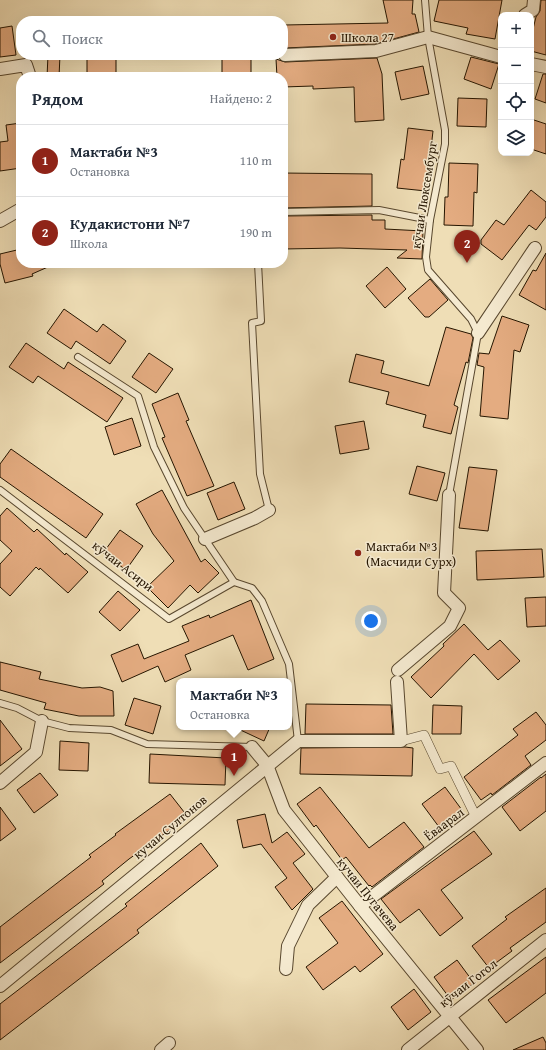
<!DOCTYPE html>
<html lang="ru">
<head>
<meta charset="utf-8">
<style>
	body { margin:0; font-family:"Gentium Book Plus",serif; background:#f2f2f3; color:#1f2937 }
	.controls { position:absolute; right:12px; top:12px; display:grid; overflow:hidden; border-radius:8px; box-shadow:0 4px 16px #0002 }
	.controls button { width:36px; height:36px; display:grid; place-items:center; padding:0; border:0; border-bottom:1px solid #e0e1e3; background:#fff; color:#1f2937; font:20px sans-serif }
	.you { position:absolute; left:371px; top:621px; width:14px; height:14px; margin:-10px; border:3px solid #fff; border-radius:50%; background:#1a73e8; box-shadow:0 0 0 6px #1a73e833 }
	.badge { display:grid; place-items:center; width:26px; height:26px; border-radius:50%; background:#8f2418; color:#fff; font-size:13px; font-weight:700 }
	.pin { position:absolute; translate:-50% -33px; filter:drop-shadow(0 1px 2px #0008) }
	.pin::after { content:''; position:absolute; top:21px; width:14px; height:12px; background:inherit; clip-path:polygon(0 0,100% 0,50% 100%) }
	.popup { position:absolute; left:176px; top:678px; width:116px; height:52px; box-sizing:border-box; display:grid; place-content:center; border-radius:8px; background:#fff; filter:drop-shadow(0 1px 3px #0005); font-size:13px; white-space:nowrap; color:#747a83 }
	.popup b { font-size:15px; color:#1f2937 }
	.popup::after { content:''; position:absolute; left:50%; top:100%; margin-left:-8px; border:8px solid transparent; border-top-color:#fff }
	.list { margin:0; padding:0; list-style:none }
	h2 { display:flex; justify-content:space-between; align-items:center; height:52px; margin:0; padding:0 16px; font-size:17px }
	h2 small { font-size:13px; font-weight:400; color:#747a83 }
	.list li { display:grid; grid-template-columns:26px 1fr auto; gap:12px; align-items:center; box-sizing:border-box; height:72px; padding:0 16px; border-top:1px solid #e0e1e3 }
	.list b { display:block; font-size:15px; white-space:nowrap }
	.list p { margin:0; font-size:13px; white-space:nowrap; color:#747a83 }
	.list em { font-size:13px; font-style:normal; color:#747a83 }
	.icon { flex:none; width:22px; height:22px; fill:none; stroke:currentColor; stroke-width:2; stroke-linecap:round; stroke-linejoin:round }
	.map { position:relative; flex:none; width:546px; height:1050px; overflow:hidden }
	.search { position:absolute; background:#fff; box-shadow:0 4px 16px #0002; left:16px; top:16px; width:272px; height:44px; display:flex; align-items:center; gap:10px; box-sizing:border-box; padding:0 14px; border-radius:16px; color:#747a83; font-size:15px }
	.panel { position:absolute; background:#fff; box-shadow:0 4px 16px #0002; left:16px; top:72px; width:272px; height:196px; border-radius:16px }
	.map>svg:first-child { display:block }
</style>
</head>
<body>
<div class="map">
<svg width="546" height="1050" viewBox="0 0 546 1050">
	<rect width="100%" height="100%" fill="#efdeb6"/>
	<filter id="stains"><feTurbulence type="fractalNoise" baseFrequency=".005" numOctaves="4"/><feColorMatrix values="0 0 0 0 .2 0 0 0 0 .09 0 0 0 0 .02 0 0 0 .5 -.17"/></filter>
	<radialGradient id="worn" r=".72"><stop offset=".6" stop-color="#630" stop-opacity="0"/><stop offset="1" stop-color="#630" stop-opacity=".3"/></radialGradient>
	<g fill="#e4ac81" stroke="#251500">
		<path d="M383,0H413L412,14H415L419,32L375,44L285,48L284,25L388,23Z"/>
		<path d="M439,0H502L495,39L466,34L468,28L434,21Z"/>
		<path d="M541,0H546V55L531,51V37L536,17L540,11Z"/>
		<path d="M12,26L16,55L0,57V28Z"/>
		<path d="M48,55H60L59,77H47Z"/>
		<path d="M87,55H116V75L87,74Z"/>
		<rect x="222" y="55" width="29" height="19"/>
		<path d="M471,57L499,64L491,89L464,79Z"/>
		<path d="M377,58L382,74L384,120L355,122L354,87L313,89V86L283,87V77H277L276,59L285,62Z"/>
		<path d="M423,66L429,94L401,100L395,72Z"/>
		<path d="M543,74H546V103L535,99Z"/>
		<path d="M458,98L487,99L486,127L457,126Z"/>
		<path d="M531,119L546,124V154L531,149Z"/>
		<path d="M21,123V168L0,171V142L8,141L6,125Z"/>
		<path d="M408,128L433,131L426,191L397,188L401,159L404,160Z"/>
		<path d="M449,163L478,164L477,193L474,192L473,226L444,225L445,197H448Z"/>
		<path d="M283,173L372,174V206L283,208Z"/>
		<path d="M531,190L546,202V217L536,230L529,225L502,260L481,244V240L496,220L504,225Z"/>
		<path d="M372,215V220H385V229L423,231L422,259L397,258L407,250L340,248L283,249V216Z"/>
		<path d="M21,249V263H57L32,274L33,276L5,283L0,264V254Z"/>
		<path d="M546,253V310L519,295L533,270L536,271Z"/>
		<path d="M387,267L406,289L385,308L366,286Z"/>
		<path d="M430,279L448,300L429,317H425L408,298Z"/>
		<path d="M64,309L97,332L103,324L126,341L110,364L76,341L71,349L47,333Z"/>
		<path d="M502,316L529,325L520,352L514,350L508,419L480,416L484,367L477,365L479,353L489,354Z"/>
		<path d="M446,327L471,334L473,338L468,363L466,362L454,405L458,407L451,434L423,427L426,415L386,404L389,392L349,382L356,354L384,361L381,373L429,386Z"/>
		<path d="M26,343L64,369L68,362L123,398L107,422L38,376L33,383L9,367Z"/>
		<path d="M149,353L173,369L156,393L132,377Z"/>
		<path d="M178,393L189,420L186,421L214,486L187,496L162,438L165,437L152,404Z"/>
		<path d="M132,418L141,446L114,455L105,427Z"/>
		<path d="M364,421L369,449L340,454L335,426Z"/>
		<path d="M11,449L103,514L86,538L0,477V464Z"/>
		<path d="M417,466L445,473L437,501L409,494Z"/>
		<path d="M469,467L497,470L488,531L459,528Z"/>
		<path d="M234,482L245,509L218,520L207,493Z"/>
		<path d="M162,490L201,562L205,559L219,573L198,593L190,585L168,608L147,587L174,561L153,534L136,504Z"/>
		<path d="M7,508L34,532L37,529L65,555L66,553L88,572L68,593L40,568L39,570L36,567L10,596L0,587V564L12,551L0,540V516Z"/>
		<path d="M120,530L143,546L126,570L103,553Z"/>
		<path d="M542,549L544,577L477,580L476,551Z"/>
		<path d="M118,591L140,610L120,631L99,612Z"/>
		<path d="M546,597V626L527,627L525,598Z"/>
		<path d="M251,600L274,659L248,670L233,635L185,655L191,670L165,682L158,666L122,682L111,655L138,644L144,659L189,641L182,626L209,615L210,618Z"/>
		<path d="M464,624L488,650L500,640L520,661L498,680L474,654L431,698L411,677L444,646L443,644Z"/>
		<path d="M0,662L41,672L39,679L82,688L100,687L113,691L114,716H79L44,709L46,703L0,690Z"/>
		<path d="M134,698L161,706L153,734L125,725Z"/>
		<path d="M306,704L391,705L393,734H305Z"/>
		<path d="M433,705L462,706L461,734H432Z"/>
		<path d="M536,712L546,725V740L525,756L531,765L492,795L491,793L481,800L464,777L518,735L513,729Z"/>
		<path d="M0,720L22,749L0,766Z"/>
		<path d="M234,727H270L264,741Z"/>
		<path d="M60,741L89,743L88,771L59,770Z"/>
		<path d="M405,747L413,748L412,776L300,774L301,748Z"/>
		<path d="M150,754L226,758L225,785L149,783Z"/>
		<path d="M40,773L58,795L34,813L17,790Z"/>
		<path d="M546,774V811L520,831L502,807L541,777V778Z"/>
		<path d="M320,787L369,848L404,822L424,847L372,887L370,885L369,886L346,857L342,860L316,825L314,827L297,804Z"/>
		<path d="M445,787L462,810L439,827L422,804Z"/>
		<path d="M170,794L188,817L129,859L102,881L104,884L0,963V927L91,857L89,855L116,835L115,834Z"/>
		<path d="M0,807L16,829L0,841Z"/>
		<path d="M265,814L272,843L287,832L305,854L293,863L313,889L292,910L275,887L287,878L261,844L243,848L237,820Z"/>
		<path d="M474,831L492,854L441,890L463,918L440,936L419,909L400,923L381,899Z"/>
		<path d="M201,843L218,866L137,930L139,933L0,1040V1004L127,906L125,904Z"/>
		<path d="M546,888V922L510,948L512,951L489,968L472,946L507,919L505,917Z"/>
		<path d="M342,901L383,954L360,972L355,966L323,990L306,967L338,943L319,918Z"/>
		<path d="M546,957V993L506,1023L488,1000Z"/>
		<path d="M457,960L474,983L451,1000L434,977Z"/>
		<path d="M414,989L431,1012L408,1030L391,1007Z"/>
		<path d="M543,1037L546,1043V1050H513Z"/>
	</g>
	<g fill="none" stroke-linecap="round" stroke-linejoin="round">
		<defs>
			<g id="service">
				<path d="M425,0L428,37L445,130V144L430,220L426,257L428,270L471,319L478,333L449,495"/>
				<path d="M283,212L379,210L430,220"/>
				<path d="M258,263L261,321L252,323L260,474L269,510"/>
				<path d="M78,357L138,396L154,447L184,508L234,582L252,588L262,601L289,664L298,741"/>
				<path d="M0,490L169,619L234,582"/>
				<path d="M0,703L17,708L42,721L69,728L111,730L147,744L252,747"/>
			</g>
			<path id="pedestrian" d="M401,741L424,735L440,769L451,766L476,817"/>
			<g id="minor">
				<path d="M525,15L533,10L534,0"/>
				<path d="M285,55L376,51L428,37L501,57"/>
				<path d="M531,64L546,67"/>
				<path d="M0,69L26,65L30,77"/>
				<path d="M0,221L21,209"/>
				<path d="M478,333L535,248"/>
				<path d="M205,539L255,518L269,510"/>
				<path d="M398,670L450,626L459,608L444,593L449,495"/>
				<path d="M252,747L267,765L284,810L360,906L477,1050"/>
				<path d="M0,783L36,752L42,721"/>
				<path d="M360,906L546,763"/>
				<path d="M286,969L288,946L308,905L337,877"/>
				<path d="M0,986L298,741H401L397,682"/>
				<path d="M161,1050L169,1043"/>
				<path d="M408,1050L546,940"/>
			</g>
		</defs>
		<use href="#service" stroke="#58472e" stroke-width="8"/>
		<use href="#pedestrian" stroke="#58472e" stroke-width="10"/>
		<use href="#minor" stroke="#58472e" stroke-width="14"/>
		<use href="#service" stroke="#f5ead0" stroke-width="6"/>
		<use href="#pedestrian" stroke="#f5ead0" stroke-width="9"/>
		<use href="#minor" stroke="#f5ead0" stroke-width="12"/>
	</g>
	<g fill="#8f2418" stroke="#f5ead0" stroke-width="1.5">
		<circle cx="333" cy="37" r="4"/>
		<circle cx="358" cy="553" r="4"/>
	</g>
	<g text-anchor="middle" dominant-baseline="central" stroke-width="3" stroke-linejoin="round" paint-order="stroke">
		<g font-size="13" fill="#251500" stroke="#f5ead0" text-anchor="start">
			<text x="341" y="37">Школа 27</text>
			<text x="366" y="546">Мактаби №3<tspan x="366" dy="15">(Масчиди Сурх)</tspan></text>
		</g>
		<g font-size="13" fill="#251500" stroke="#f5ead0">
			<text transform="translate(424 195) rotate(-81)">кӯчаи Люксембург</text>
			<text transform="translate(123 566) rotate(38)">кӯчаи Асири</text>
			<text transform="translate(444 824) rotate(-37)">Ёваарал</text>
			<text transform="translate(170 827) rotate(-40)">кучаи Султонов</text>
			<text transform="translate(368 894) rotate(51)">кучаи Пугачева</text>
			<text transform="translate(468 983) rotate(-38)">кӯчаи Гогол</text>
		</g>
	</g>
	<rect width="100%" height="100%" filter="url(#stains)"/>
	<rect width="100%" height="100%" fill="url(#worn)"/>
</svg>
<div class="controls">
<button>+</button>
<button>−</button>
<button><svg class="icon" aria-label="locate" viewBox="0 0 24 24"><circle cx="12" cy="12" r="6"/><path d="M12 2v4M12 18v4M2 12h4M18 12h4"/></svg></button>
<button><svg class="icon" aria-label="layers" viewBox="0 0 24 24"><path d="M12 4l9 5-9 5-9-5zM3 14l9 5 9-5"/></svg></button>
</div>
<div class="you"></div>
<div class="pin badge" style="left:234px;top:776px">1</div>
<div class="popup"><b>Мактаби №3</b>Остановка</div>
<div class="pin badge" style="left:467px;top:263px">2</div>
<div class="search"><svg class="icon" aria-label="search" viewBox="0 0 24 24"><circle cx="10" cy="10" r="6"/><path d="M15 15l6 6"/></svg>Поиск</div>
<section class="panel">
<h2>Рядом<small>Найдено: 2</small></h2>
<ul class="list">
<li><span class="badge">1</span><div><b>Мактаби №3</b><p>Остановка</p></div><em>110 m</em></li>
<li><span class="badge">2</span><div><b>Кудакистони №7</b><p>Школа</p></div><em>190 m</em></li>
</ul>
</section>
</div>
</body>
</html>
